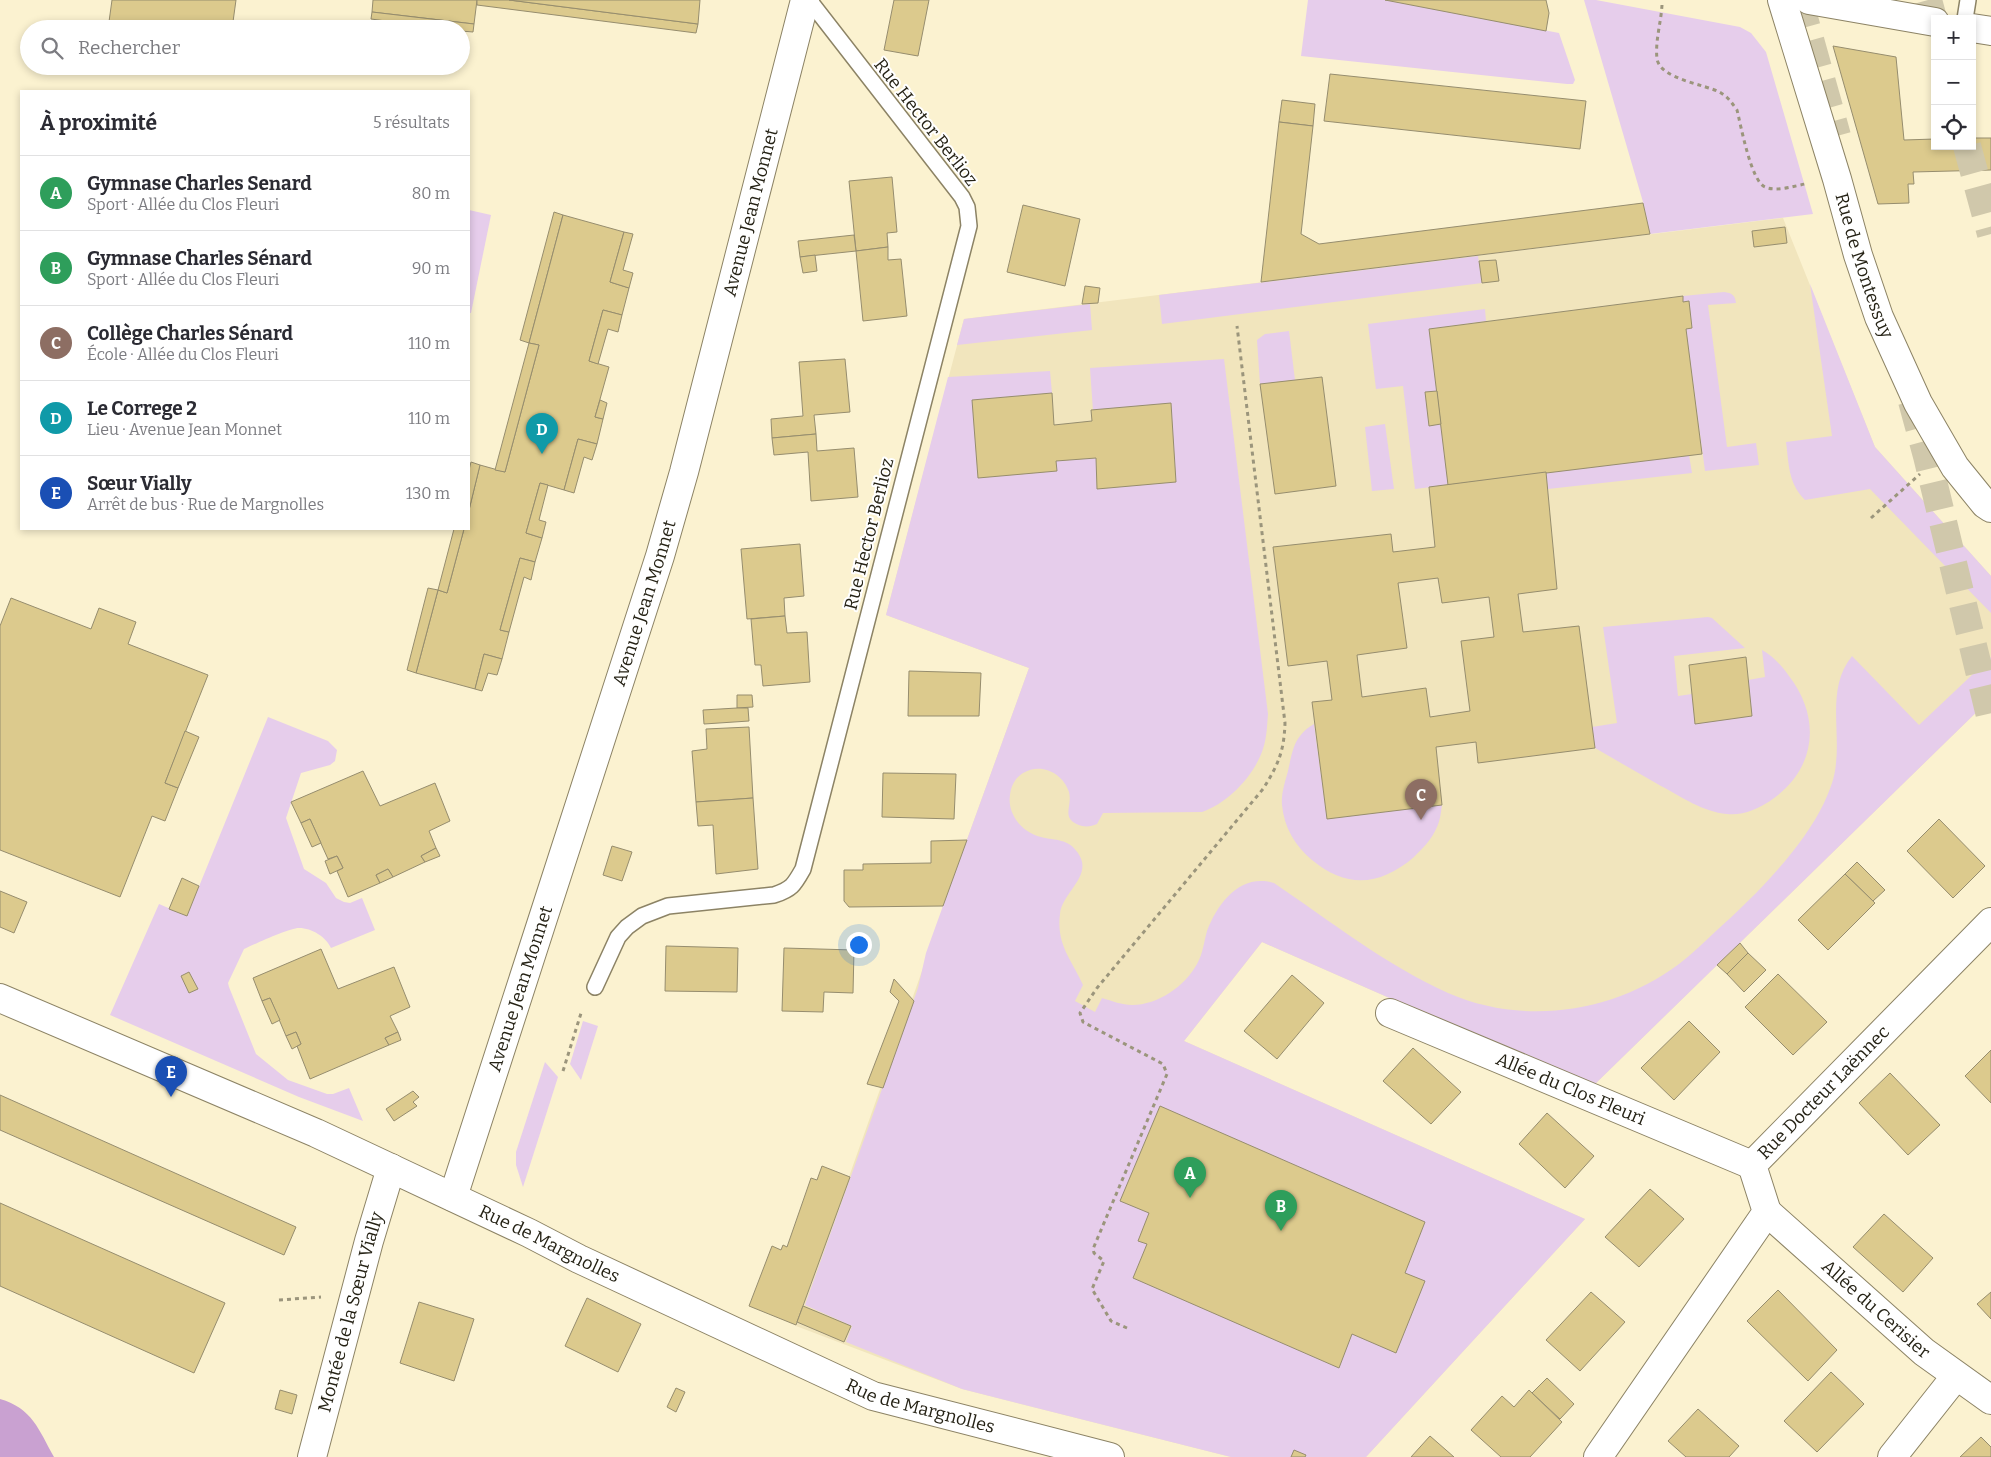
<!DOCTYPE html>
<html lang="fr">
<head>
<meta charset="utf-8">
<style>
	body { margin:0; font-family:Bitter,serif; background:#f7f7f7; color:#2b2b33 }
	.controls { position:absolute; right:15px; top:15px; display:grid; overflow:hidden; border-radius:0px; box-shadow:0 2px 8px #0003 }
	.controls button { width:45px; height:45px; display:grid; place-items:center; padding:0; border:0; border-bottom:1px solid #e1e1e2; background:#fff; color:#2b2b33; font:25px sans-serif }
	.you { position:absolute; left:858px; top:944px; width:18px; height:18px; margin:-12px; border:4px solid #fff; border-radius:50%; background:#1a73e8; box-shadow:0 0 0 8px #1a73e833 }
	.badge { display:grid; place-items:center; width:32px; height:32px; border-radius:50%; background:#822794; color:#fff; font-size:16px; font-weight:700 }
	.pin { position:absolute; translate:-50% -41px; filter:drop-shadow(0 1px 2px #0008) }
	.pin::after { content:''; position:absolute; top:26px; width:18px; height:15px; background:inherit; clip-path:polygon(0 0,100% 0,50% 100%) }
	.list { margin:0; padding:0; list-style:none }
	h2 { display:flex; justify-content:space-between; align-items:center; height:65px; margin:0; padding:0 20px; font-size:21px }
	h2 small { font-size:16px; font-weight:400; color:#7c7c81 }
	.list li { display:grid; grid-template-columns:32px 1fr auto; gap:15px; align-items:center; box-sizing:border-box; height:75px; padding:0 20px; border-top:1px solid #e1e1e2 }
	.list b { display:block; font-size:19px; white-space:nowrap }
	.list p { margin:0; font-size:16px; white-space:nowrap; color:#7c7c81 }
	.list em { font-size:16px; font-style:normal; color:#7c7c81 }
	.icon { flex:none; width:28px; height:28px; fill:none; stroke:currentColor; stroke-width:2; stroke-linecap:round; stroke-linejoin:round }
	.map { position:relative; flex:none; width:1991px; height:1457px; overflow:hidden }
	.search { position:absolute; background:#fff; box-shadow:0 2px 8px #0003; left:20px; top:20px; width:450px; height:55px; display:flex; align-items:center; gap:12px; box-sizing:border-box; padding:0 18px; border-radius:28px; color:#7c7c81; font-size:19px }
	.panel { position:absolute; background:#fff; box-shadow:0 2px 8px #0003; left:20px; top:90px; width:450px; height:440px; border-radius:0px }
	.map>svg:first-child { display:block }
</style>
</head>
<body>
<div class="map">
<svg width="1991" height="1457" viewBox="0 0 1991 1457">
	<rect width="100%" height="100%" fill="#fbf2d0"/>
	<path fill="#f1e5bd" d="M1783,218L1875,447L1991,576V698L1592,1087L1262,942L1184,1041L1585,1219L1366,1457H1231L962,1389L796,1326L938,926L943,906L1029,668L886,615L964,319Z"/>
	<g fill="#e6cdeb">
		<path d="M1308,0H1385L1559,33L1575,80L1573,84H1567L1301,56Z"/>
		<path d="M1584,0H1596L1740,27L1751,33L1766,52L1813,214L1650,234L1643,202Z"/>
		<path d="M469,210L491,215L471,313H469Z"/>
		<path d="M1478,256L1482,283L1162,324L1159,295Z"/>
		<path d="M1810,284L1875,447L1991,576V613L1870,489L1805,500C1788,483 1789,464 1786,442L1832,436Z"/>
		<path d="M1724,292C1732,293 1735,295 1736,303L1708,305L1727,447L1756,443L1759,465L1705,471L1686,329L1692,328L1689,302H1683V296Z"/>
		<path d="M1090,304L1092,330L957,345L964,319Z"/>
		<path d="M1485,309L1486,321L1429,329L1437,391L1425,393L1429,425L1441,424L1448,485L1415,489L1403,386L1376,389L1368,324Z"/>
		<path d="M1289,331L1295,380L1260,384L1257,340L1265,334Z"/>
		<path d="M1224,359L1268,714C1267,725 1267,737 1263,749C1254,776 1228,803 1202,812L1103,813L1097,824C1092,826 1088,827 1082,826C1059,819 1073,807 1069,792C1063,773 1041,762 1023,773C1015,778 1011,786 1010,795C1007,815 1023,833 1041,837C1056,841 1068,838 1078,853C1094,876 1062,892 1060,914C1056,945 1072,960 1083,985L1075,1001L1095,1012L1102,998C1112,1001 1122,1005 1132,1005C1158,1005 1185,986 1197,964C1203,954 1204,941 1207,931C1218,902 1241,873 1274,883C1330,921 1386,965 1448,993C1523,1026 1614,1013 1679,964C1692,954 1704,942 1716,931C1754,897 1802,849 1824,803C1830,790 1835,777 1836,763C1840,727 1827,687 1852,656L1919,725L1991,657V698L1592,1087L1262,942L1184,1041L1585,1219L1366,1457H1231L962,1389L846,1342L852,1326L805,1305L918,988L926,953L1029,668L886,615L948,377L1050,371L1052,393L973,400L978,478L1056,471V461L1096,458L1097,489L1176,482L1171,403L1093,411L1090,368Z"/>
		<path d="M1385,424L1394,489L1372,491L1365,427Z"/>
		<path d="M1689,455L1692,473L1548,489L1546,472Z"/>
		<path d="M1708,617L1712,618L1745,648L1674,656L1678,696L1692,694L1695,723L1752,716L1748,680L1765,677L1762,650C1773,656 1782,666 1789,676C1822,719 1816,770 1770,801C1758,809 1742,816 1727,814C1703,812 1682,797 1661,786C1639,773 1617,761 1595,748L1592,727L1617,723L1603,627Z"/>
		<path d="M268,717L328,741L337,750L335,761L330,765L301,773L286,818L304,869L326,883L336,898L344,902L350,903L362,898L375,930L331,948C326,937 312,928 299,928C289,928 255,944 244,949L228,983L229,987L256,1054L288,1080L327,1094H333L349,1088L363,1121L299,1097L110,1015L159,904L187,916Z"/>
		<path d="M1314,724L1327,819L1442,805C1441,812 1440,821 1437,827C1432,839 1423,848 1414,857C1380,886 1347,889 1312,860C1295,846 1284,827 1282,805C1281,794 1285,782 1288,771C1293,749 1294,736 1314,724Z"/>
		<path d="M583,1021L598,1026L581,1080L570,1064Z"/>
		<path d="M545,1062L558,1077L523,1187L516,1165V1152Z"/>
	</g>
	<path fill="#c9a1d1" d="M0,1399C32,1408 39,1430 54,1457H0Z"/>
	<g fill="#dcca8d" stroke="#968d6e" fill-rule="evenodd">
		<path d="M112,0H236L232,29H108Z"/>
		<path d="M373,0H477L474,24L372,12Z"/>
		<path d="M477,0H509L698,24L696,33L477,5Z"/>
		<path d="M509,0H700L698,24Z"/>
		<path d="M894,0H929L918,56L884,50Z"/>
		<path d="M1385,0H1546L1549,13L1546,31Z"/>
		<path d="M372,12L474,24L473,32L461,31V29H446L371,19Z"/>
		<path d="M1833,46L1896,57L1904,140L1935,139V146H1972V138H1991V170L1913,172L1914,184H1908L1909,203L1878,204Z"/>
		<path d="M1330,74L1586,101L1580,149L1324,121Z"/>
		<path d="M1282,100L1315,104L1313,126L1279,122Z"/>
		<path d="M1279,122L1313,126L1301,234L1319,244L1643,203L1650,234L1261,282Z"/>
		<path d="M892,177L897,232L887,233L888,247L856,251L849,181Z"/>
		<path d="M1023,205L1080,219L1065,286L1007,272Z"/>
		<path d="M554,212L563,215L529,343L520,340Z"/>
		<path d="M563,215L624,232L610,282L629,288L622,315L603,310L589,361L609,367L595,417L603,419L597,444L578,439L564,490L540,483L526,533L542,538L535,562L520,558L500,630L509,632L502,659L484,654L475,689L416,673L438,590L447,593L464,529H469V510L480,465L505,472L539,345L529,343Z"/>
		<path d="M1785,227L1787,243L1754,247L1752,231Z"/>
		<path d="M624,232L633,234L623,270L633,273L629,288L610,282Z"/>
		<path d="M854,235L856,251L800,257L798,241Z"/>
		<path d="M888,247V260L901,259L907,316L863,321L856,251Z"/>
		<path d="M815,255L817,271L803,273L800,257Z"/>
		<path d="M1496,260L1499,281L1482,283L1479,261Z"/>
		<path d="M1085,286L1100,288L1098,303L1082,304Z"/>
		<path d="M1683,296V302L1689,301L1692,328L1686,329L1702,454L1448,485L1429,329Z"/>
		<path d="M603,310L622,315L618,332L608,329L598,364L589,361Z"/>
		<path d="M529,343L539,345L505,472L495,470Z"/>
		<path d="M845,359L850,412L814,415L816,434L772,438L771,419L803,416L799,362Z"/>
		<path d="M1322,377L1336,486L1275,494L1260,384Z"/>
		<path d="M1437,391L1441,424L1429,426L1425,392Z"/>
		<path d="M1052,393L1054,425L1092,421L1091,410L1171,403L1176,482L1097,489L1096,458L1056,461L1057,471L978,478L972,400Z"/>
		<path d="M600,400L607,403L603,419L595,417Z"/>
		<path d="M816,434L817,451L854,448L858,497L811,501L808,452L774,455L772,438Z"/>
		<path d="M578,439L597,444L592,460L584,457L574,493L564,490Z"/>
		<path d="M471,462L480,465L469,510V470Z"/>
		<path d="M1546,472L1557,589L1518,594L1523,632L1579,626L1595,748L1478,763L1476,742L1436,747L1442,805L1327,819L1312,702L1332,700L1327,661L1288,666L1273,547L1391,534L1393,552L1435,547L1429,487ZM1438,578L1442,603L1489,597L1494,637L1461,641L1470,711L1430,717L1426,688L1362,697L1357,655L1407,648L1398,583Z"/>
		<path d="M540,483L548,485L539,520L546,522L542,538L526,533Z"/>
		<path d="M454,529H464L447,593L438,590Z"/>
		<path d="M800,544L804,596L784,598L785,616L747,619L741,549Z"/>
		<path d="M520,558L535,562L531,580L524,577L509,632L500,630Z"/>
		<path d="M428,588L438,590L416,673L407,670Z"/>
		<path d="M11,598L91,629L99,608L136,622L128,644L208,675L165,783L178,788L165,821L152,816L120,897L0,850V626Z"/>
		<path d="M785,616L787,633L807,632L810,682L763,686L761,665H755L751,619Z"/>
		<path d="M484,654L502,659L497,675L488,673L482,691L475,689Z"/>
		<path d="M1746,657L1752,716L1695,724L1689,665Z"/>
		<path d="M909,671L981,673L979,716H908Z"/>
		<path d="M737,695H752L753,707L737,708Z"/>
		<path d="M737,708H748L749,721L704,724L703,710Z"/>
		<path d="M749,727L753,798L696,802L692,751L707,749L706,729Z"/>
		<path d="M185,731L199,737L178,788L165,783Z"/>
		<path d="M363,771L380,806L435,783L450,821L429,831L436,848L421,856L425,862L393,877L388,869L376,875L380,883L348,897L337,871L343,868L337,856L328,859L310,819L301,823L291,802Z"/>
		<path d="M883,773L956,774L954,819L882,817Z"/>
		<path d="M753,798L758,869L716,874L713,825L698,826L696,802Z"/>
		<path d="M310,819L321,843L312,847L301,823Z"/>
		<path d="M1939,819L1985,866L1953,898L1907,851Z"/>
		<path d="M967,840L943,906L849,907L844,901V870H863V864L931,863V841Z"/>
		<path d="M612,846L632,852L622,881L603,875Z"/>
		<path d="M436,848L440,856L425,862L421,856Z"/>
		<path d="M337,856L343,868L330,874L325,861Z"/>
		<path d="M1857,862L1885,890L1873,901L1845,874Z"/>
		<path d="M388,869L393,877L380,883L376,875Z"/>
		<path d="M1845,874L1875,903L1828,950L1798,920Z"/>
		<path d="M182,878L199,886L187,916L169,909Z"/>
		<path d="M0,891L27,902L14,933L0,927Z"/>
		<path d="M1740,943L1748,953L1727,974L1717,965Z"/>
		<path d="M666,946L738,948L737,992L665,991Z"/>
		<path d="M784,948L854,950L853,993L824,992L823,1012L782,1011Z"/>
		<path d="M321,949L338,989L394,967L410,1007L390,1016L398,1032L385,1038L389,1045L310,1079L297,1046L301,1044L296,1032L286,1036L270,998L262,1001L253,978Z"/>
		<path d="M1748,953L1766,970L1744,992L1727,974Z"/>
		<path d="M189,972L198,989L189,993L181,976Z"/>
		<path d="M1778,974L1827,1022L1793,1055L1745,1007Z"/>
		<path d="M1292,975L1324,1003L1277,1059L1244,1031Z"/>
		<path d="M894,979L914,1001L883,1088L867,1084L899,1001L890,992Z"/>
		<path d="M270,998L280,1020L272,1024L262,1001Z"/>
		<path d="M1689,1021L1720,1052L1674,1100L1641,1068Z"/>
		<path d="M296,1032L301,1044L292,1049L286,1036Z"/>
		<path d="M398,1032L401,1040L389,1045L385,1038Z"/>
		<path d="M1413,1048L1461,1092L1431,1124L1383,1081Z"/>
		<path d="M1991,1050V1103L1965,1076Z"/>
		<path d="M1890,1073L1940,1125L1908,1155L1859,1103Z"/>
		<path d="M413,1091L419,1097L413,1102L417,1106L394,1121L386,1109Z"/>
		<path d="M0,1095L296,1227L284,1255L0,1130Z"/>
		<path d="M1160,1106L1425,1222L1405,1273L1425,1281L1396,1353L1352,1334L1339,1368L1133,1278L1147,1244L1138,1241L1149,1213L1120,1201Z"/>
		<path d="M1547,1113L1594,1156L1565,1188L1519,1144Z"/>
		<path d="M822,1166L850,1177L796,1325L749,1306L772,1246L781,1250L783,1245L787,1247L811,1178L817,1180Z"/>
		<path d="M1650,1189L1684,1219L1639,1267L1605,1237Z"/>
		<path d="M0,1203L225,1303L194,1373L0,1286Z"/>
		<path d="M1884,1214L1933,1258L1903,1292L1853,1247Z"/>
		<path d="M1778,1290L1837,1350L1808,1381L1747,1321Z"/>
		<path d="M1591,1292L1625,1322L1580,1371L1546,1340Z"/>
		<path d="M1991,1292V1319L1977,1304Z"/>
		<path d="M587,1298L641,1324L618,1372L565,1346Z"/>
		<path d="M419,1302L474,1319L454,1381L400,1363Z"/>
		<path d="M803,1306L851,1326L844,1342L797,1322Z"/>
		<path d="M1831,1372L1864,1404L1817,1452L1784,1421Z"/>
		<path d="M1547,1378L1574,1404L1560,1419L1532,1393Z"/>
		<path d="M676,1388L685,1392L676,1412L667,1407Z"/>
		<path d="M280,1390L297,1395L292,1414L275,1409Z"/>
		<path d="M1529,1390L1562,1422L1530,1457H1501L1471,1430L1502,1396L1514,1407Z"/>
		<path d="M1698,1409L1739,1446L1729,1457H1686L1668,1441Z"/>
		<path d="M1430,1436L1454,1457H1411Z"/>
		<path d="M1981,1437L1991,1447V1457H1960Z"/>
		<path d="M1294,1450L1306,1455L1305,1457H1291Z"/>
	</g>
	<g fill="none" stroke-linecap="round" stroke-linejoin="round">
		<g stroke="#d0c8ab" stroke-width="28" stroke-dasharray="28 14" stroke-linecap="butt">
			<path d="M1799,0L1837,136"/>
			<path d="M1928,0L1935,26"/>
			<path d="M1967,146L1991,234"/>
			<path d="M1912,401L1927,456L1991,720"/>
		</g>
		<defs>
			<g id="service">
				<path d="M1965,19L1968,0"/>
				<path d="M595,987L618,937L627,927L642,916L668,906L774,895C792,889 794,885 803,869L969,226L967,207L962,197L809,0"/>
			</g>
			<g id="minor">
				<path id="s1" d="M1782,0L1837,179L1858,255L1879,317L1918,403L1955,467L1985,504L1991,508"/>
				<path id="s2" d="M0,998L316,1133L529,1233L579,1259L873,1396L1110,1457"/>
				<path id="s3" d="M1390,1013L1752,1165"/>
				<path id="s4" d="M453,1197L660,556L684,472L805,0"/>
				<path id="s5" d="M1767,1212L1924,1352L1991,1400"/>
				<path id="s6" d="M312,1457L369,1241L391,1168"/>
				<path id="s7" d="M1598,1457L1767,1212L1752,1165L1991,922"/>
				<path d="M1892,1457L1956,1376"/>
			</g>
			<g id="tertiary">
				<path d="M1809,0L1935,22"/>
				<path d="M1972,28L1991,31"/>
			</g>
		</defs>
		<use href="#service" stroke="#8c8365" stroke-width="18"/>
		<use href="#minor" stroke="#8c8365" stroke-width="30"/>
		<use href="#tertiary" stroke="#8c8365" stroke-width="30"/>
		<g stroke="#9b957c" stroke-width="3" stroke-dasharray="4 4" stroke-linecap="butt">
			<path d="M1662,5C1661,23 1655,41 1657,59C1661,80 1706,84 1721,93C1728,97 1732,103 1737,110C1741,126 1751,181 1765,187C1776,192 1794,186 1805,184"/>
			<path d="M1871,518L1920,474"/>
			<path d="M563,1071L582,1010"/>
			<path d="M279,1300L321,1297"/>
			<path d="M1127,1328L1111,1321L1092,1289L1104,1261L1094,1253L1093,1249L1167,1074L1163,1064L1083,1022L1080,1013L1097,988L1263,789C1278,765 1284,752 1285,723L1237,326"/>
		</g>
		<use href="#service" stroke="#fff" stroke-width="15"/>
		<use href="#minor" stroke="#fff" stroke-width="28"/>
		<use href="#tertiary" stroke="#fff" stroke-width="28"/>
	</g>
	<g text-anchor="middle" dominant-baseline="central" stroke-width="4" stroke-linejoin="round" paint-order="stroke">
		<g font-size="18" fill="#252215" stroke="#fff">
			<text transform="translate(926 122) rotate(52)">Rue Hector Berlioz</text>
			<text stroke="none"><textPath href="#s4" startOffset="1029">Avenue Jean Monnet</textPath></text>
			<text stroke="none"><textPath href="#s1" startOffset="278">Rue de Montessuy</textPath></text>
			<text transform="translate(869 534) rotate(-76)">Rue Hector Berlioz</text>
			<text stroke="none"><textPath href="#s4" startOffset="624">Avenue Jean Monnet</textPath></text>
			<text stroke="none"><textPath href="#s4" startOffset="219">Avenue Jean Monnet</textPath></text>
			<text stroke="none"><textPath href="#s3" startOffset="196">Allée du Clos Fleuri</textPath></text>
			<text stroke="none"><textPath href="#s7" startOffset="449">Rue Docteur Laënnec</textPath></text>
			<text stroke="none"><textPath href="#s2" startOffset="602">Rue de Margnolles</textPath></text>
			<text stroke="none"><textPath href="#s5" startOffset="146">Allée du Cerisier</textPath></text>
			<text stroke="none"><textPath href="#s6" startOffset="150">Montée de la Sœur Vially</textPath></text>
			<text stroke="none"><textPath href="#s2" startOffset="1008">Rue de Margnolles</textPath></text>
		</g>
	</g>
</svg>
<div class="controls">
<button>+</button>
<button>−</button>
<button><svg class="icon" aria-label="locate" viewBox="0 0 24 24"><circle cx="12" cy="12" r="6"/><path d="M12 2v4M12 18v4M2 12h4M18 12h4"/></svg></button>
</div>
<div class="you"></div>
<div class="pin badge" style="left:1190px;top:1198px;background:#2e9e5b">A</div>
<div class="pin badge" style="left:1281px;top:1231px;background:#2e9e5b">B</div>
<div class="pin badge" style="left:1421px;top:820px;background:#8d6e63">C</div>
<div class="pin badge" style="left:542px;top:454px;background:#0f9aa8">D</div>
<div class="pin badge" style="left:171px;top:1097px;background:#1a4fb4">E</div>
<div class="search"><svg class="icon" aria-label="search" viewBox="0 0 24 24"><circle cx="10" cy="10" r="6"/><path d="M15 15l6 6"/></svg>Rechercher</div>
<section class="panel">
<h2>À proximité<small>5 résultats</small></h2>
<ul class="list">
<li><span class="badge" style="background:#2e9e5b">A</span><div><b>Gymnase Charles Senard</b><p>Sport · Allée du Clos Fleuri</p></div><em>80 m</em></li>
<li><span class="badge" style="background:#2e9e5b">B</span><div><b>Gymnase Charles Sénard</b><p>Sport · Allée du Clos Fleuri</p></div><em>90 m</em></li>
<li><span class="badge" style="background:#8d6e63">C</span><div><b>Collège Charles Sénard</b><p>École · Allée du Clos Fleuri</p></div><em>110 m</em></li>
<li><span class="badge" style="background:#0f9aa8">D</span><div><b>Le Correge 2</b><p>Lieu · Avenue Jean Monnet</p></div><em>110 m</em></li>
<li><span class="badge" style="background:#1a4fb4">E</span><div><b>Sœur Vially</b><p>Arrêt de bus · Rue de Margnolles</p></div><em>130 m</em></li>
</ul>
</section>
</div>
</body>
</html>
